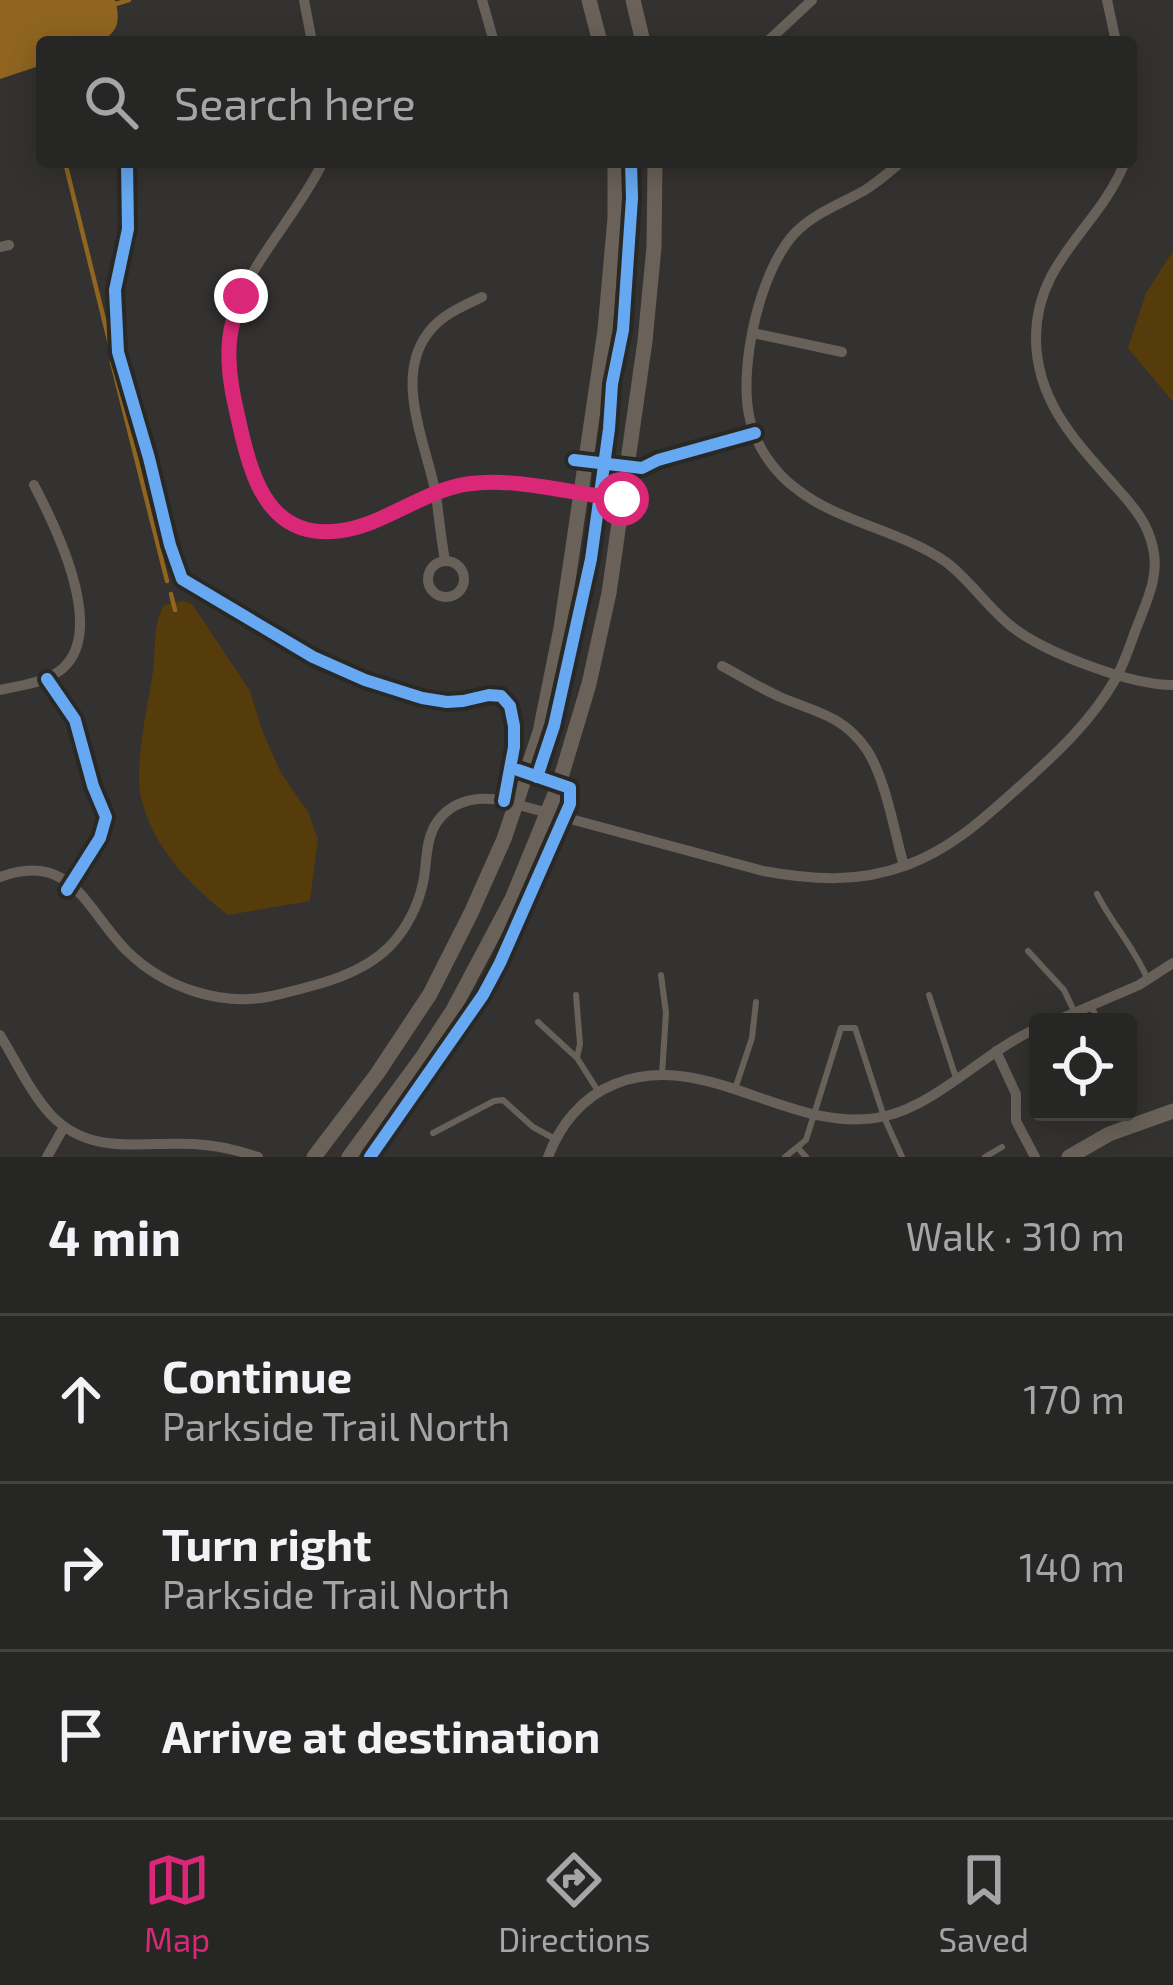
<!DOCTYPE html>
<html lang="en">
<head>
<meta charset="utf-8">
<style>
	body { margin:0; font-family:"Exo 2",sans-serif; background:#323231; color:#f1f3f6 }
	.controls { position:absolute; right:36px; bottom:36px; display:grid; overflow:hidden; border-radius:12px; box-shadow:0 6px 30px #0003 }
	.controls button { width:108px; height:108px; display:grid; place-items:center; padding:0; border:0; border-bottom:3px solid #424341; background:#262624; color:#f1f3f6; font:60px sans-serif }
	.stop { position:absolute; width:36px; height:36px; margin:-27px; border:9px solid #db2777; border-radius:50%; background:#fff }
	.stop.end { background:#db2777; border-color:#fff; box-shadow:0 3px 12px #0008 }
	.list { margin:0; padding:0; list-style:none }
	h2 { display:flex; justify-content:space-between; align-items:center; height:156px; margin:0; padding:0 48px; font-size:51px }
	h2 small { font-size:39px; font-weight:400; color:#a4a5a6 }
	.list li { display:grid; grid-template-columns:78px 1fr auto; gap:36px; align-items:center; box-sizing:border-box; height:168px; padding:0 48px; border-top:3px solid #424341 }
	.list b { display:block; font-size:45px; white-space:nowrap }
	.list p { margin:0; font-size:39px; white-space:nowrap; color:#a4a5a6 }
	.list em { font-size:39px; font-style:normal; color:#a4a5a6 }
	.icon { flex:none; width:66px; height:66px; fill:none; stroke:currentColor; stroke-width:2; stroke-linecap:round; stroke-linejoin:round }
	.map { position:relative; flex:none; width:1173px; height:1157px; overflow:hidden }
	.search { position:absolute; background:#262624; box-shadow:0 6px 30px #0003; left:36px; right:36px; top:36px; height:132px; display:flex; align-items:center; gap:30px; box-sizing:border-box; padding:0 42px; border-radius:12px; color:#a4a5a6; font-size:45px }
	.sheet { height:660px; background:#262624 }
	nav { display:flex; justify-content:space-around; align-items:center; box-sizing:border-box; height:168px; border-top:3px solid #424341; background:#262624; font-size:33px; color:#a4a5a6 }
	nav a { display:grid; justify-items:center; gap:6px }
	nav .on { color:#db2777 }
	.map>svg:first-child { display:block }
</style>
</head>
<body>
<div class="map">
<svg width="1173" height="1157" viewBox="0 0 1173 1157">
	<rect width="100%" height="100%" fill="#333230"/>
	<g fill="#563b0b">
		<path d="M1173,251V402L1128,348L1146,293Z"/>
		<path d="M184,601L192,604L250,691L262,730L281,773L308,812L318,839L310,901L228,915C188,883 154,849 141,798C134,769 147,708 152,678C157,653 151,628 164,605Z"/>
	</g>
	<path fill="#8f6520" d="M0,0H115C131,53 75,42 42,42V65L0,79Z"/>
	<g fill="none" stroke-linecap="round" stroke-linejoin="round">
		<g stroke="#8f6520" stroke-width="4.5">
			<path d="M112,5L129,0"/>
			<path d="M65,162L110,344"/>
			<path d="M112,362L167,581"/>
			<path d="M171,594L175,610"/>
		</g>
		<g stroke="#676159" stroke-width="6">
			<path d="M1097,894C1112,924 1134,947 1147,978"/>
			<path d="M1028,951L1064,990L1075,1013"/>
			<path d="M661,975L666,1013L662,1074"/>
			<path d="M576,995L580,1044L577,1057"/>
			<path d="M929,995L956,1078"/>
			<path d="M1091,1006L1099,1022"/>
			<path d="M538,1022L577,1058L598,1091"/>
			<path d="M735,1089L752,1038L756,1002"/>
			<path d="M1047,1114L1052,1112"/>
			<path d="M433,1133L494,1101L503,1100L533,1127L555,1139"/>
			<path d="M798,1148L806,1157"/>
			<path d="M785,1157L806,1140L841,1028H855L884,1117L902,1157"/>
			<path d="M985,1157L1002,1147"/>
		</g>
		<g stroke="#676159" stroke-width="10">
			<path d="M304,0L312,42"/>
			<path d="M482,0L494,42"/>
			<path d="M1107,0L1116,42"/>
			<path d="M767,42L812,0"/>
			<path d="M323,162C300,209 263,248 241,295C220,342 232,392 243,440C247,457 250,477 259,492C275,518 307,535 338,531C376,527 419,496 458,486C511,473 569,495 622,499"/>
			<path d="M901,162C889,172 878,182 865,190C841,204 814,213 795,233C760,270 739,365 749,415C754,444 774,473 798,490C841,523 900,530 946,562C970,580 987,607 1011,626C1045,653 1130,685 1173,685"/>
			<path d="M0,247L9,245"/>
			<path d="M753,333L842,352"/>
			<path d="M445,560C441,539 439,517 436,495C427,446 393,379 428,333C441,315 463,306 482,297"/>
			<circle cx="446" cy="579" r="18"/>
			<path d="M722,666C741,676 760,688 780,697C815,712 843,715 867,750C886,780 894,831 904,866"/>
			<path d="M0,690C21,685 45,683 62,669C107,631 56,527 34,485"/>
			<path d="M0,877C73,850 87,912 128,952C165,988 222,1007 272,996C312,986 359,977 389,947C406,930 418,906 423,883C427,865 425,846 433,829C447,801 476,795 504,801L763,871C813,880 859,883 907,865C953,848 984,818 1019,787C1056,754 1091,722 1116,678C1126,660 1132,638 1140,619C1149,596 1159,573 1153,548C1148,523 1133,506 1116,487C1076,442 1036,401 1036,338C1036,260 1099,228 1125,162"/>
			<path d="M1053,1022L1139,985L1173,963"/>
			<path d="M0,1035C16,1061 30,1092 51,1115C91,1157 142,1141 193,1144C215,1145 237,1150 258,1157"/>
			<path d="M996,1051L1016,1094V1121L1035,1157"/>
			<path d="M47,1157L64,1127"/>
			<path d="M548,1157C560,1125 582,1097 615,1084C708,1047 792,1138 886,1116C938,1104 986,1050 1038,1028"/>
		</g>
		<g stroke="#6a6258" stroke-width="15">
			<path d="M589,0L600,42"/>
			<path d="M633,0L643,42"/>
			<path d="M314,1157L377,1074L430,994L471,913L504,839L540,732L561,628L605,330L615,218V162"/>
			<path d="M349,1157L421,1059L453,1010L512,899L559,784L589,684L609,593L645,341L654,247L655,162"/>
			<path d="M1069,1157L1109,1134L1173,1111"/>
		</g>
		<defs>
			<g id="cycleway">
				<path d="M127,162L128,229L115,290L118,352L149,458L170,545L182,579L313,657L365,680L422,698L447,702L463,701L489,695L501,696L510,706L514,726V747L504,801"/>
				<path d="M574,460L642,468L658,460L755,433"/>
				<path d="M47,679L75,720L93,786L106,817L100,838L67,890"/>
				<path d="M537,777L554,726L591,559L609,429L612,384L623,330L632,198L631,162"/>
				<path d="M370,1157L483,995L500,963L570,804V788L518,770"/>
			</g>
		</defs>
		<use href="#cycleway" stroke="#2a2825" stroke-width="20"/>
		<use href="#cycleway" stroke="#66a8f1" stroke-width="12"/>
	</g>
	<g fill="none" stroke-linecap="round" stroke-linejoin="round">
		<path stroke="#db2777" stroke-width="15" d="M241,296C235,314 229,331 229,350C228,378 235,404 241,431C253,482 271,539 338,531C383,526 422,491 467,484C519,477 571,494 622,499"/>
	</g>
</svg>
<div class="controls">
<button><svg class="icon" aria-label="locate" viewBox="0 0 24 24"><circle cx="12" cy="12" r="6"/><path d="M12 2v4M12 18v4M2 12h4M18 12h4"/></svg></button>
</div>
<div class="stop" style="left:622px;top:499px"></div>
<div class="stop end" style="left:241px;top:296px"></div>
<div class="search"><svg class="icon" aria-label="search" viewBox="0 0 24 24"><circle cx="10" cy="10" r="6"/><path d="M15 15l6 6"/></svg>Search here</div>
</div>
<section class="sheet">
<h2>4 min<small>Walk · 310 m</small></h2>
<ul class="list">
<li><svg class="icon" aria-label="ahead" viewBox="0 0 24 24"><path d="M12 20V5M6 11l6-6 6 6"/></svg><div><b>Continue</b><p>Parkside Trail North</p></div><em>170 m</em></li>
<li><svg class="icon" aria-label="right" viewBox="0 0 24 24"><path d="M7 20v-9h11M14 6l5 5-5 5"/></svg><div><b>Turn right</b><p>Parkside Trail North</p></div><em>140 m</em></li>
<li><svg class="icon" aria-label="arrive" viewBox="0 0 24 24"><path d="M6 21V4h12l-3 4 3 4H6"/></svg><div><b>Arrive at destination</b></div></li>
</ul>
</section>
<nav>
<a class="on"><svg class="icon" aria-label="map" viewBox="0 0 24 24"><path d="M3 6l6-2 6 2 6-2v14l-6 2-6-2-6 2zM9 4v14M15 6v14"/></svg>Map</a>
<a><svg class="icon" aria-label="directions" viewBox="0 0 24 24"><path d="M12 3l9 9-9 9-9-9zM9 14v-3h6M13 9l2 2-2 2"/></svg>Directions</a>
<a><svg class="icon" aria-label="saved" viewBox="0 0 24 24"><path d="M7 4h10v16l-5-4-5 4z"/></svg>Saved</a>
</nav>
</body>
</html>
